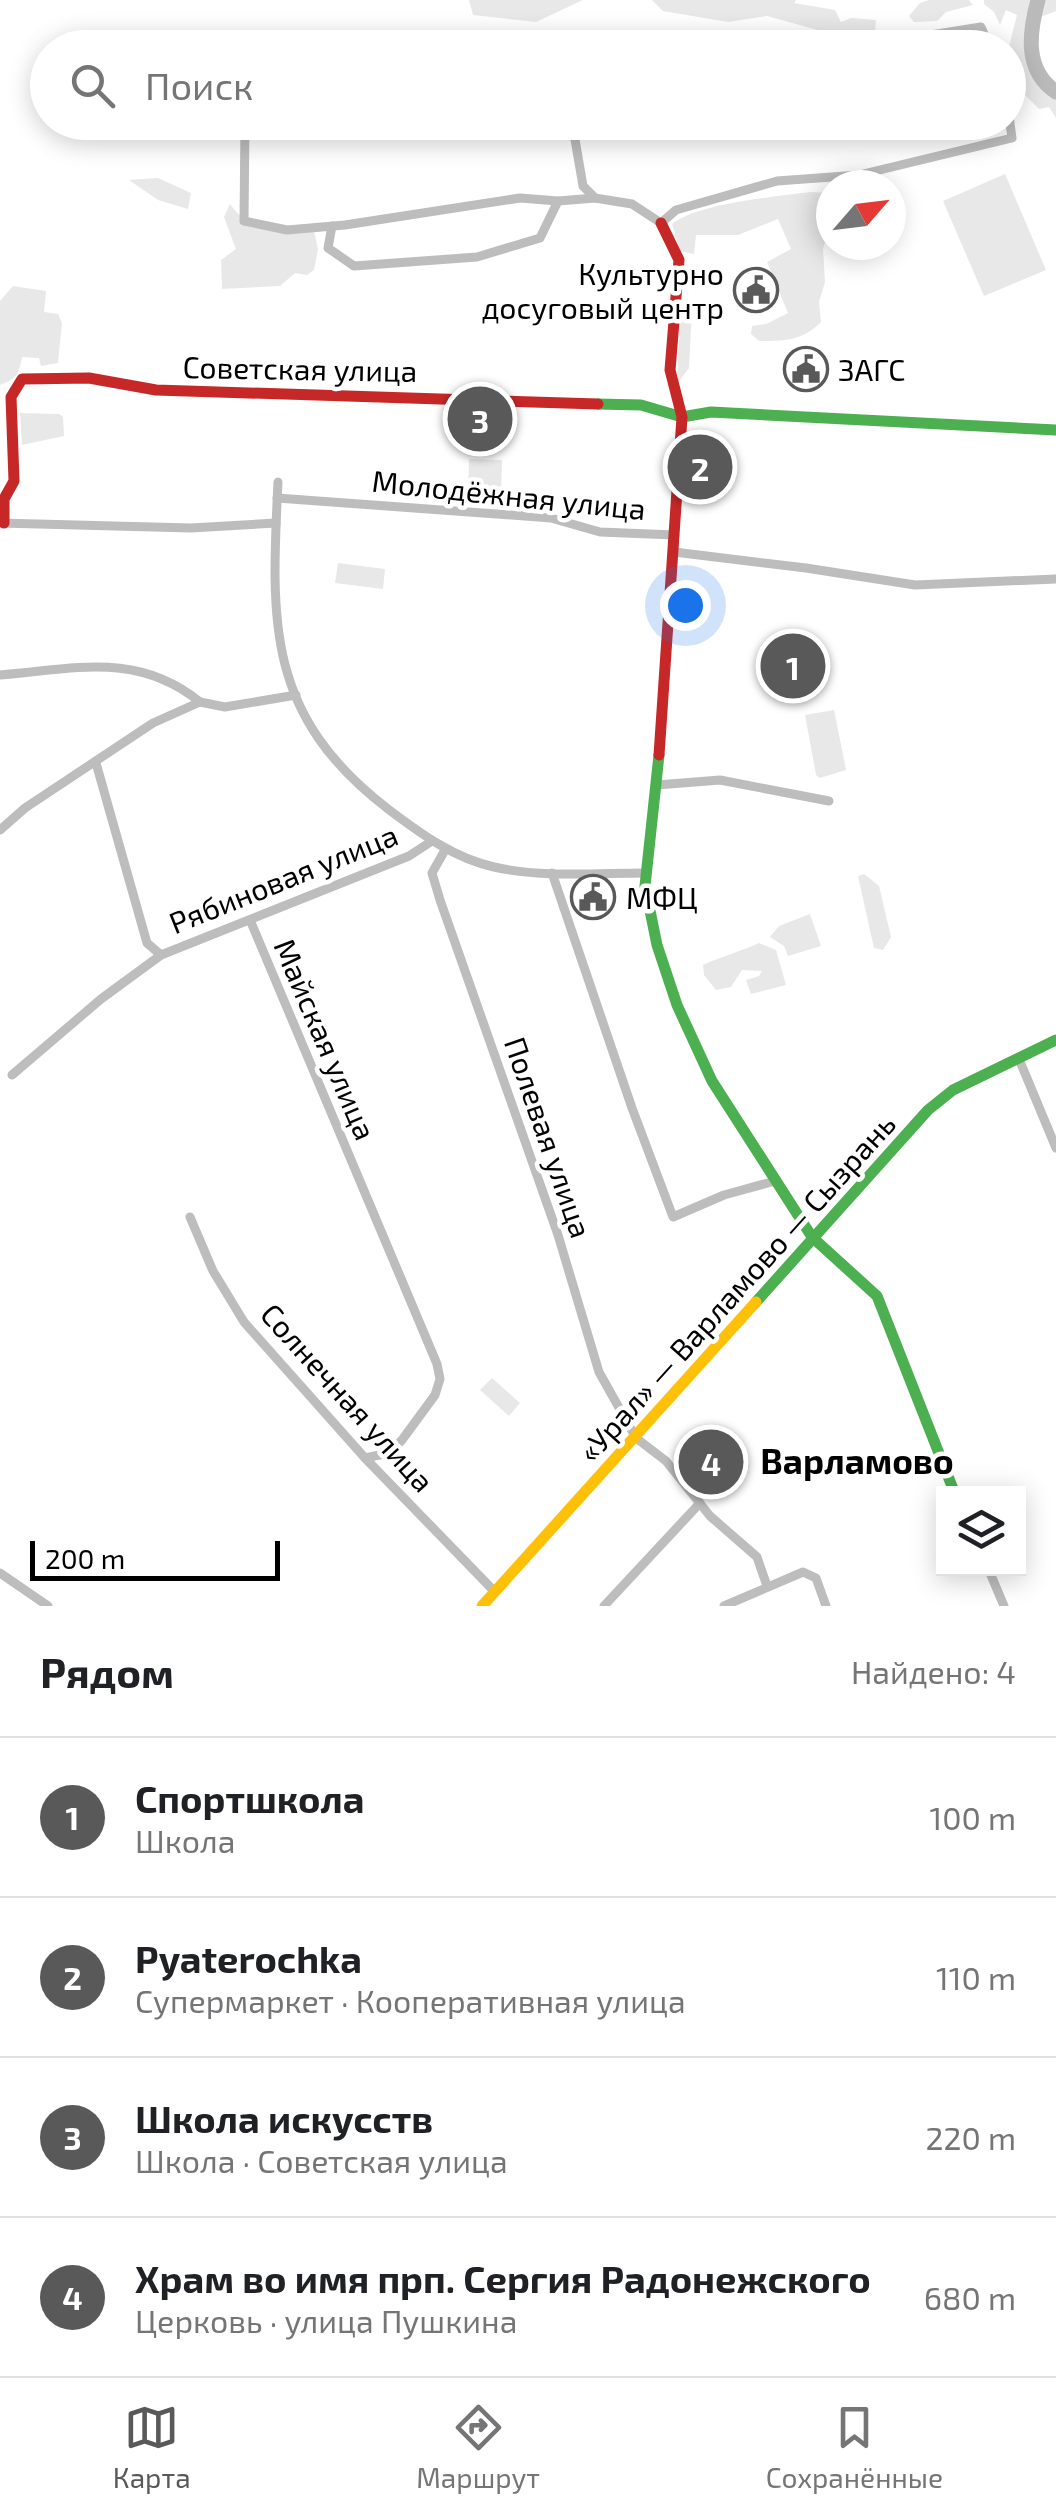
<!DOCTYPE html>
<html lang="ru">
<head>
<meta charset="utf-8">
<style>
	body { margin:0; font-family:"Exo 2",sans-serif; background:#f2f2f2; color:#202124 }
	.controls { position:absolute; right:30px; bottom:30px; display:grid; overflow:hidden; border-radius:0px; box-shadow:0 5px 25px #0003 }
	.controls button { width:90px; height:90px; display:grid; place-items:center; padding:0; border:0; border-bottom:2px solid #e0e0e0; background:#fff; color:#202124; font:50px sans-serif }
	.compass { position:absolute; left:816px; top:170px; width:90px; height:90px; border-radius:50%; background:#fff; box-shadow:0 5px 25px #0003; rotate:62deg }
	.scale { position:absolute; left:30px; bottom:25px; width:250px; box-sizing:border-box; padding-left:10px; border:5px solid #000; border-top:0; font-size:28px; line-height:35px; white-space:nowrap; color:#000; -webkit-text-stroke:8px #fff; paint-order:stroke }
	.you { position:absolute; left:685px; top:605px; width:35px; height:35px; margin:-25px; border:8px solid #fff; border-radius:50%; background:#1a73e8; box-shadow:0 0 0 15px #1a73e833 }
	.badge { display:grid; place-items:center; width:65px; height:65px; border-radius:50%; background:#595959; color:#fff; font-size:32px; font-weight:700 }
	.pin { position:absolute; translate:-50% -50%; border:5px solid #fff; box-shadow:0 2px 10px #0006 }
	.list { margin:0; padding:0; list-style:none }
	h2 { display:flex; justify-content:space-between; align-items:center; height:130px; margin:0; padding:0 40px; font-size:42px }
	h2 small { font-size:32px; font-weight:400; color:#757577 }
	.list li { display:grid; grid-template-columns:65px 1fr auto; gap:30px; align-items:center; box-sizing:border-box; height:160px; padding:0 40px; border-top:2px solid #e0e0e0 }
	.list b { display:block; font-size:38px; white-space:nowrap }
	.list p { margin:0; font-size:32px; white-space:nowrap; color:#757577 }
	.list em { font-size:32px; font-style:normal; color:#757577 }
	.icon { flex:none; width:55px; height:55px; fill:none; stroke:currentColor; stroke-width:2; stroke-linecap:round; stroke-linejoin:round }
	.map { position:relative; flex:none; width:1056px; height:1606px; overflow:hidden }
	.search { position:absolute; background:#fff; box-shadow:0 5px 25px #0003; left:30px; right:30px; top:30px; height:110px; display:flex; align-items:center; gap:25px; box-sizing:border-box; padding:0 35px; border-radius:55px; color:#757577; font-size:38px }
	.sheet { height:770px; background:#fff }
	nav { display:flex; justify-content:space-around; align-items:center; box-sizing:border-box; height:140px; border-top:2px solid #e0e0e0; background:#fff; font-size:28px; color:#757577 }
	nav a { display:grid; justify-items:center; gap:5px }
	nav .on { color:#595959 }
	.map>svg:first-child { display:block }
</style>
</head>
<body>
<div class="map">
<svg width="1056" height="1606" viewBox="0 0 1056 1606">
	<rect width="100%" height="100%" fill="#fff"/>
	<g fill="#e8e8e8">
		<path d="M469,0H583L536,22L473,15Z"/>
		<path d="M652,0H796L794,3L835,10L841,22L851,18L876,20L875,31L843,37L767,16L728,22L663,11Z"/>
		<path d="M929,0H969L973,5L946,12L937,21L914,22L909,16L920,3Z"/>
		<path d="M984,0H1056V11L1038,18L1035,42L1048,86L1056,85V118L1049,107L1039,109L1023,93L1009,47L1017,15L1006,10L1000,25L994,12L984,4Z"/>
		<path d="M1005,174L1046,270L984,296L943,201Z"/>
		<path d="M158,178L191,193L188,209L158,200L129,180Z"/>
		<path d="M810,192L831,193V228L823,248L825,282L819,302L821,322C802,341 785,341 759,341L751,334L752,326L766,324L788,313L767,262L791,249L778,219L738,235H696L694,254L680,251L672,224C700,203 773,197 810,192Z"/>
		<path d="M230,204C250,233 281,234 314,231L318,249L314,270L307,275L295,273L280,286L222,289L221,260L236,249L224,217Z"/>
		<path d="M13,286L46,291L44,312L58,314L62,323L58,363L41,366L39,358L22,357C19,373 17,379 0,385V301Z"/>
		<path d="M680,309H692L689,368L677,384Z"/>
		<path d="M20,413L59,414L63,417L64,436L22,445Z"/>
		<path d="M469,459L502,460L501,498L468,497Z"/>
		<path d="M338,563L385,569L383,589L335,583Z"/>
		<path d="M834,710L846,770L820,778L816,775L805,715Z"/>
		<path d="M864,874L879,886L891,937L883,950L874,948L858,876Z"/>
		<path d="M810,914L821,946L788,956L784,946L770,937L779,926Z"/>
		<path d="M759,943L776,950L786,985L751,994L746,980L759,976L762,971L742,970L731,987L716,990L704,975L703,965C723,956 739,952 759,943Z"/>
		<path d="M492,1378L520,1403L509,1416L480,1390Z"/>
	</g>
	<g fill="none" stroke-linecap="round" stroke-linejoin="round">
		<path stroke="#bababa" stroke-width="15" d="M1038,0C1029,33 1024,70 1056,92"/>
		<g stroke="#bdbdbd" stroke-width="9">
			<path d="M849,48L981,27L990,48"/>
			<path d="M245,122L244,221L287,230L345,225L520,198L558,201L595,198L632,204L661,223L676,210L777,181L859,175L1012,138L1008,109"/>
			<path d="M572,122L583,186L595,198"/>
			<path d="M332,226L328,248L354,266L477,257L540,238L558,201"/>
			<path d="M278,482C271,623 266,715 388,809C421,834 454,858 494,867C543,878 596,873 646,873"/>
			<path d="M277,498L551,518L600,532L675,535"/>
			<path d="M0,523L191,528L276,523"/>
			<path d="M674,552L806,568L915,585L1056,579"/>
			<path d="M0,675C74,669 137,651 200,702"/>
			<path d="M96,763L147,943L161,955"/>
			<path d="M657,785L720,780L829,801"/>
			<path d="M0,830L25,808L153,723L200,702L225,707L296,695"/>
			<path d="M445,850L432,873L440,900L558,1235L599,1372L636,1438L666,1461L710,1516L757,1557L767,1586"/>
			<path d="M552,873L632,1108L673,1217L724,1195L775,1181"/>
			<path d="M250,920L437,1364L440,1379L435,1395L402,1440L389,1453L365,1458"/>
			<path d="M1019,1059L1056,1148"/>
			<path d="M12,1075L101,999L161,955L409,856L432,841"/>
			<path d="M190,1217L213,1271L244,1322L365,1458L495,1592"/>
			<path d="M988,1568L1004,1606"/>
			<path d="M0,1573L48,1606"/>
			<path d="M604,1606L700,1503"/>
			<path d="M724,1606L803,1572L816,1578L826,1606"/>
		</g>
		<g stroke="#4caf50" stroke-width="11">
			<path d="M598,404L641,405L682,417L711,412L1056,430"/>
			<path d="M659,755L645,886L657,945L677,1005L712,1081L812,1237L877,1296L955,1494"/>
			<path d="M756,1302L928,1110L953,1090L1056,1040"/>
		</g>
		<path stroke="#ffc107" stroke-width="11" d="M482,1606L756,1302"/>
		<g stroke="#c62828" stroke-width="11">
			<path d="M4,523V499L14,481L11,397L22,379L89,378L156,390L598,404"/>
			<path d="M659,755L682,417L670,370L679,260L661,223"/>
		</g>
	</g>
	<defs>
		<symbol id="civic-ring" viewBox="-11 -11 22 22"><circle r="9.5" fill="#fff" stroke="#595959" stroke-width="1.5"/><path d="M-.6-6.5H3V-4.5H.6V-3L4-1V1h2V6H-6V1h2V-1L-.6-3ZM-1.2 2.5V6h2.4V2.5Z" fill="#595959"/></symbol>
	</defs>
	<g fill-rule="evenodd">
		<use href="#civic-ring" x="731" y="265" width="50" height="50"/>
		<use href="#civic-ring" x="781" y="344" width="50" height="50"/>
		<use href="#civic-ring" x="568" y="872" width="50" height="50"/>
	</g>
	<g text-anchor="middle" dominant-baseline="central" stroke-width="9" stroke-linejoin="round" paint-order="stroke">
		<g font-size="30" fill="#000" stroke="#fff" text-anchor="start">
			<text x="724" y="273" text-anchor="end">Культурно<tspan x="724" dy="34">досуговый центр</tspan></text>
			<text x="838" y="369">ЗАГС</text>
			<text x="626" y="897">МФЦ</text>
		</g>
		<g font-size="30" fill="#000" stroke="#fff">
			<text transform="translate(300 368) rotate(1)">Советская улица</text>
			<text transform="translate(509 494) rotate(6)">Молодёжная улица</text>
			<text transform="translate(283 878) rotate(-22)">Рябиновая улица</text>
			<text transform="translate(326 1039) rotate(67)">Майская улица</text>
			<text transform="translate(549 1137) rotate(71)">Полевая улица</text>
			<text transform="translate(736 1287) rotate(-48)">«Урал» — Варламово — Сызрань</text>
			<text transform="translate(348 1397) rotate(48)">Солнечная улица</text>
		</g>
		<g font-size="35" font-weight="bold" fill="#000" stroke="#fff">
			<text x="857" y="1460">Варламово</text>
		</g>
	</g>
</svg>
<div class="controls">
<button><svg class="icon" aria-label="layers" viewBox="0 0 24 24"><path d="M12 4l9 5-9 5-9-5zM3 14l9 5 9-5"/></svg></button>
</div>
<svg class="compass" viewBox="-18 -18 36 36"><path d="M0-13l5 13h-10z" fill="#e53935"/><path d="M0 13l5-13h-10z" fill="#757577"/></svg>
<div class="scale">200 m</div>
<div class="you"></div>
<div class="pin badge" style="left:793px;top:666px">1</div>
<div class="pin badge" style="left:700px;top:467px">2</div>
<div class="pin badge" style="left:480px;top:419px">3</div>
<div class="pin badge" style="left:711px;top:1462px">4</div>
<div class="search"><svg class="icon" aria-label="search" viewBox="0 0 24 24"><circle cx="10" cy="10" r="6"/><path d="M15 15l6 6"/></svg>Поиск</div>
</div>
<section class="sheet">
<h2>Рядом<small>Найдено: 4</small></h2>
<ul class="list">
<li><span class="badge">1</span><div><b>Спортшкола</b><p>Школа</p></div><em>100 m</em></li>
<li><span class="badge">2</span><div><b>Pyaterochka</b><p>Супермаркет · Кооперативная улица</p></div><em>110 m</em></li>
<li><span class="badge">3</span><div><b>Школа искусств</b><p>Школа · Советская улица</p></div><em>220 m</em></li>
<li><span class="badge">4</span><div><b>Храм во имя прп. Сергия Радонежского</b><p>Церковь · улица Пушкина</p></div><em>680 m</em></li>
</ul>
</section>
<nav>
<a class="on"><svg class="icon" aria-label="map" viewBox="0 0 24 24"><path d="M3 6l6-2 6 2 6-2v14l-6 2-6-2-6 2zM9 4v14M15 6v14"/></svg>Карта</a>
<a><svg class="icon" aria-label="directions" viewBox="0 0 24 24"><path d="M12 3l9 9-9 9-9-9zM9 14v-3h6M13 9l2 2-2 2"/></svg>Маршрут</a>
<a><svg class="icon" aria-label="saved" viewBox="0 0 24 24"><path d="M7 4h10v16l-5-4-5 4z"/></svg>Сохранённые</a>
</nav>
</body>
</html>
